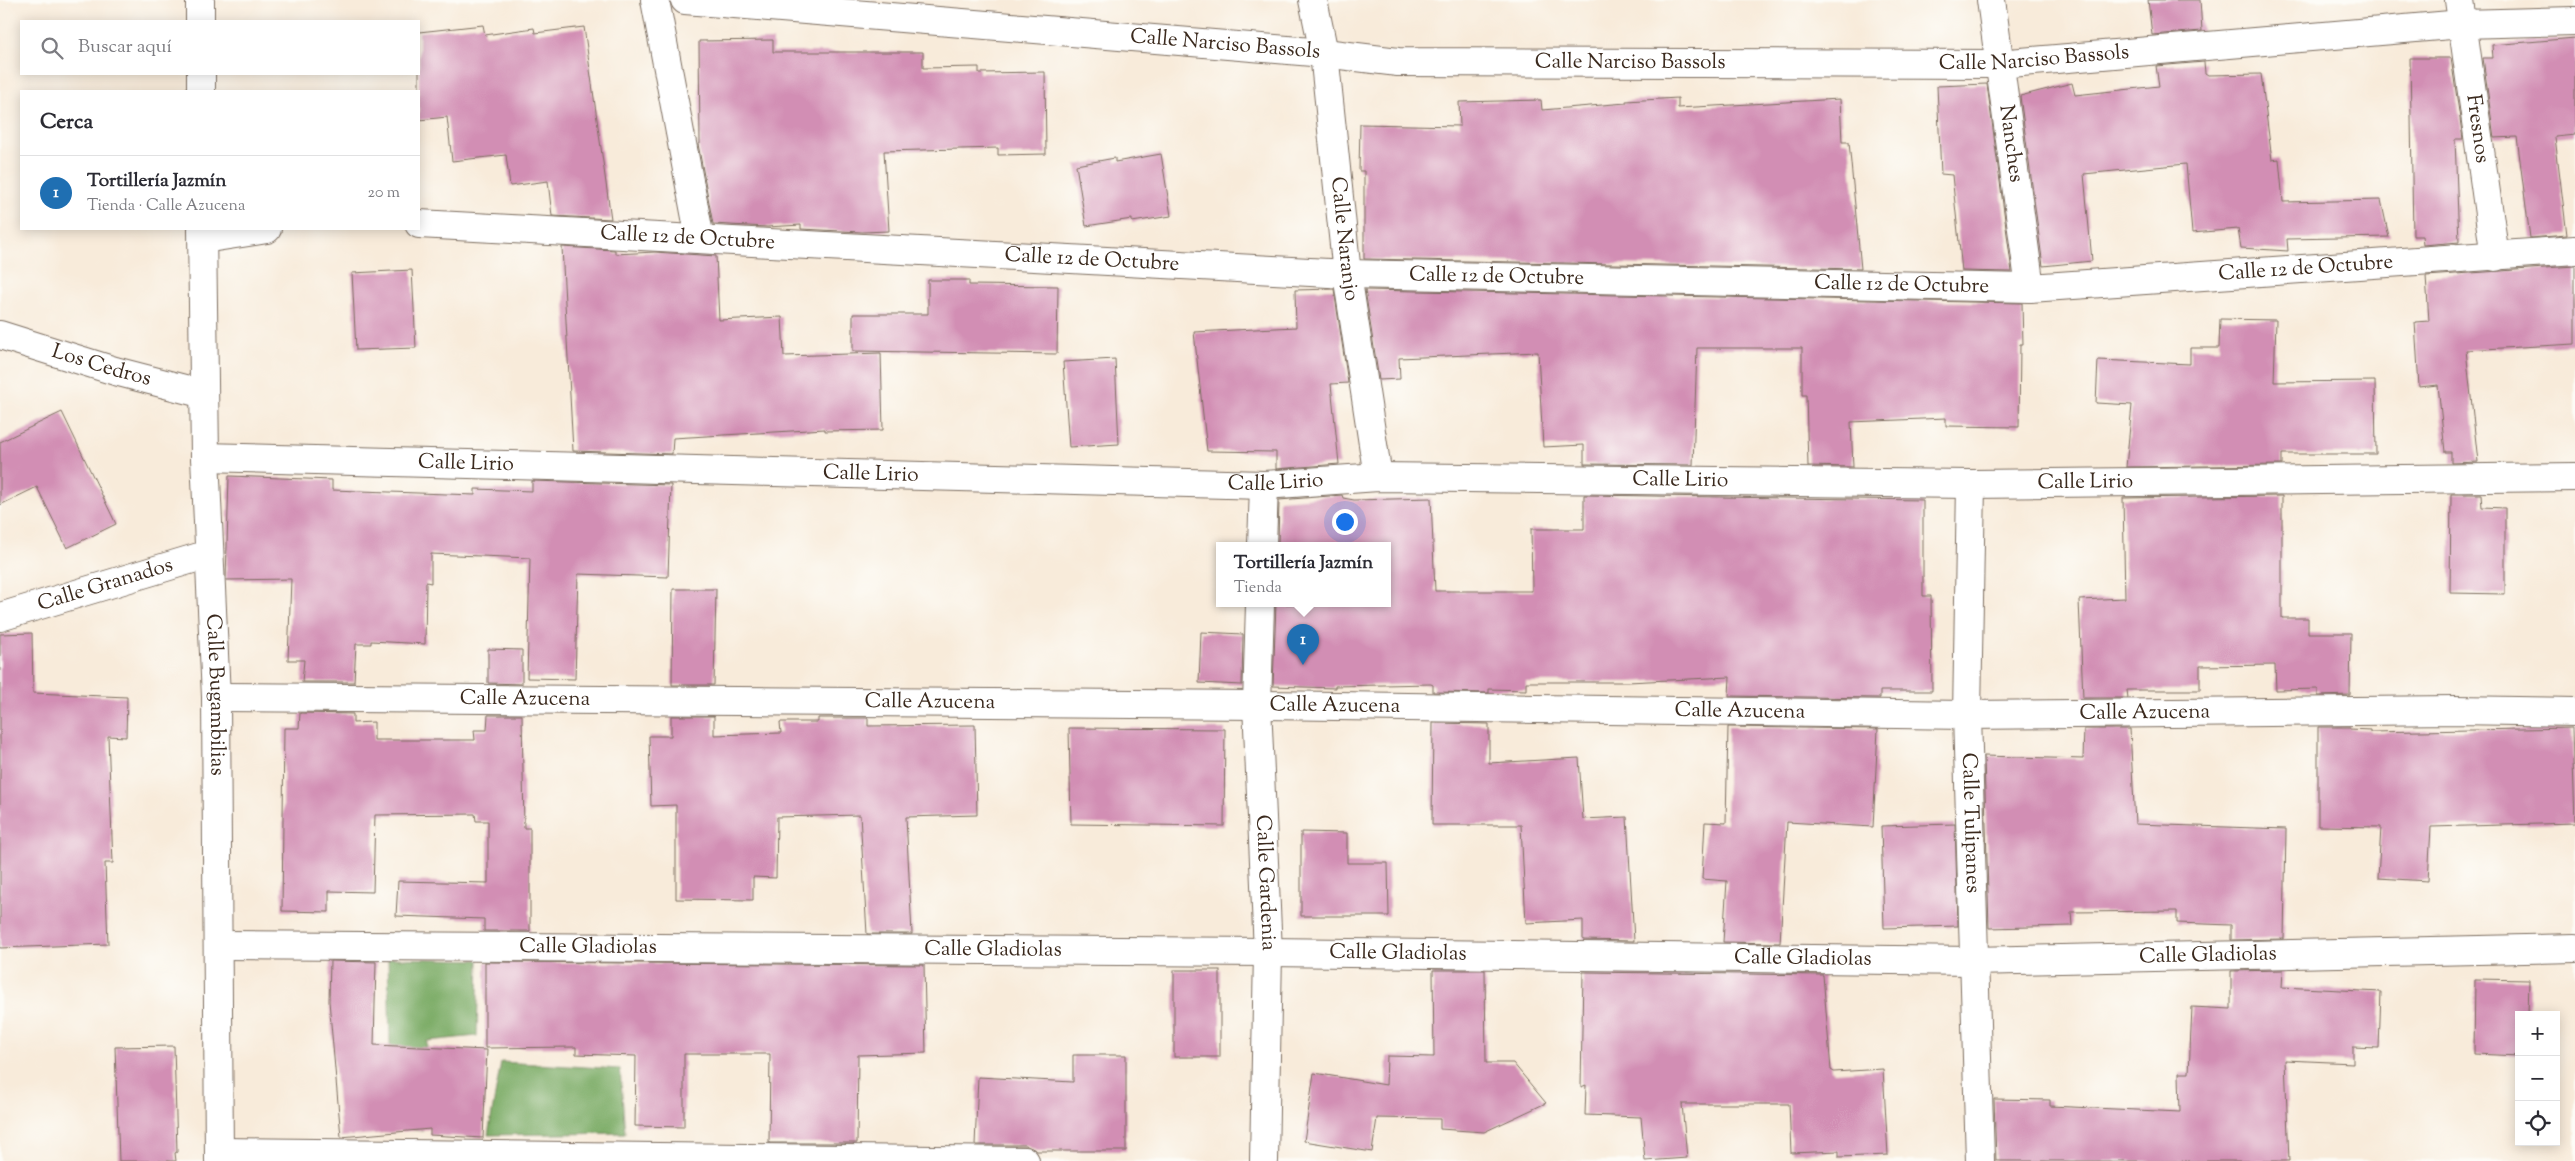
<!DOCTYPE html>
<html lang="es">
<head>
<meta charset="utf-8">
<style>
	body { margin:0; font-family:"Sorts Mill Goudy",serif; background:#f2f2f3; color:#2b2b33 }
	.controls { position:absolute; right:15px; bottom:15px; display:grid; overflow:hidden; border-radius:0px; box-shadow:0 2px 12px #0003 }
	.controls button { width:45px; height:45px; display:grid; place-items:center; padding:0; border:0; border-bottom:1px solid #e1e1e2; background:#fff; color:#2b2b33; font:25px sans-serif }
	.you { position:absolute; left:1344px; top:521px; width:18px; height:18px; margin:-12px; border:4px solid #fff; border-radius:50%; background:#1a73e8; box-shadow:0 0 0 8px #1a73e833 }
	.badge { display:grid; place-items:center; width:32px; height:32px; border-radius:50%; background:#1f6fb2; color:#fff; font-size:16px; font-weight:700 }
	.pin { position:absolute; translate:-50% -41px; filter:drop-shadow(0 1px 2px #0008) }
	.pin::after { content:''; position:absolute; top:26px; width:18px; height:15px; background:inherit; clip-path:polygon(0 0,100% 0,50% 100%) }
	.popup { position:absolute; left:1216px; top:542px; width:175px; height:65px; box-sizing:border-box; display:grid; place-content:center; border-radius:0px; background:#fff; filter:drop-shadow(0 1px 4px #0005); font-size:16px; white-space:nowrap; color:#7c7c81 }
	.popup b { font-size:19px; color:#2b2b33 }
	.popup::after { content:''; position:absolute; left:50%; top:100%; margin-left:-10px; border:10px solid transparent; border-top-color:#fff }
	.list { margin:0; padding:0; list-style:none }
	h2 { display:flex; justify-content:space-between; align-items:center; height:65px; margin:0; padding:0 20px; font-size:21px }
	h2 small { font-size:16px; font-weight:400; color:#7c7c81 }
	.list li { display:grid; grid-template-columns:32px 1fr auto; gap:15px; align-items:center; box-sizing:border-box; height:75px; padding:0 20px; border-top:1px solid #e1e1e2 }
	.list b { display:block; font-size:19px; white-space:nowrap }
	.list p { margin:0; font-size:16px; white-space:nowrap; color:#7c7c81 }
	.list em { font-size:16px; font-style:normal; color:#7c7c81 }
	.icon { flex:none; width:28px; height:28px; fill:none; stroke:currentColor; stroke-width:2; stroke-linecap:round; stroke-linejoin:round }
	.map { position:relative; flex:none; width:2575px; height:1161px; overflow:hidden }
	.search { position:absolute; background:#fff; box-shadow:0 2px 12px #0003; left:20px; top:20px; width:400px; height:55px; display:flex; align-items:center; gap:12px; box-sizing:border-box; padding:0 18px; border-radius:0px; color:#7c7c81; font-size:19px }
	.panel { position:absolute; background:#fff; box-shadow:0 2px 12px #0003; left:20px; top:90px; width:400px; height:140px; border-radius:0px }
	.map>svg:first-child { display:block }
</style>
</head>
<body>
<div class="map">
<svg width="2575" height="1161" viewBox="0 0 2575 1161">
	<rect width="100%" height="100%" fill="#fdfcf7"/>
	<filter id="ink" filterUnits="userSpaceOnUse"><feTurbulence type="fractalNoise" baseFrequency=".02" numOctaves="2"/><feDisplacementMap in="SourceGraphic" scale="10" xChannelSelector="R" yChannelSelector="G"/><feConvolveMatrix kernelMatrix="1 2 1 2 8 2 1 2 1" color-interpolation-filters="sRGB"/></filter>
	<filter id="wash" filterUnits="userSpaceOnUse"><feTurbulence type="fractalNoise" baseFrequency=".0096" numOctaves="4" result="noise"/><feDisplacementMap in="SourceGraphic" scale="20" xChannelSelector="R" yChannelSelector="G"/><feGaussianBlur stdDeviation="1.12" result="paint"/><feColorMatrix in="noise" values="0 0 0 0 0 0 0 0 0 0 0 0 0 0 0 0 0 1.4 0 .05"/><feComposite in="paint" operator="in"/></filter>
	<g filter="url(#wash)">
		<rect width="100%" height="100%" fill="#f8ebda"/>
		<g fill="#7cac66" stroke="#5c6b42">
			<path d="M388,958L479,960L477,1036L427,1041L422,1131L392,1128Z"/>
			<path d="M501,1062L620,1069L625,1133L488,1135Z"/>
		</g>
		<g id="blocks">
			<g fill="#d28eb4">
				<path d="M2148,0H2200L2202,31L2152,35Z"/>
				<path d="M483,25L485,35L534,28L535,33L584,27L611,219L552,216L548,181L510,186L506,155L452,161L447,117L419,120V32Z"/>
				<path d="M2575,38V135L2555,137L2567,235L2530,238L2517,137L2494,138L2483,58H2493L2492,45Z"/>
				<path d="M773,40V52H923V68L979,67V73L1045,72L1046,154L998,155V148L884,151L889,231L862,232L801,229V225L767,227L713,224L698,144H700L699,41Z"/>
				<path d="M2410,58H2451L2463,139H2455L2459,242L2423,245L2422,236H2413Z"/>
				<path d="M2204,62L2205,73L2208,75L2261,74L2272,160L2279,159L2283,202L2381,200L2389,237L2287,239L2288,251L2241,248L2238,229L2192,233L2186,164L2084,174L2092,261L2043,266L2020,96L2072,83L2075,95L2159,86L2156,66Z"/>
				<path d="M1987,84L2012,272L1962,271L1952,175L1941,174L1937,86Z"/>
				<path d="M1678,98V108L1840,99L1842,142H1849L1861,269L1364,259V171H1359L1360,124L1460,126L1459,102L1541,100L1542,110L1626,103V101Z"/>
				<path d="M1161,154L1171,216L1132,222V219L1086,226L1076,165L1115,158V162Z"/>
				<path d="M562,247L615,250V254L655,252L716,256L719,320L782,317L784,356L881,353L883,430L825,431V429L673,438L672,454L573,451Z"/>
				<path d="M2575,266V344L2466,350L2478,462L2451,463V452H2445L2438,385L2419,387L2415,322L2429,321L2426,276Z"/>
				<path d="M412,270L416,348L356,350L352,273Z"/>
				<path d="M928,280H969V285L1058,286L1057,354L853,351V314H928Z"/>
				<path d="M1334,289L1348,383L1331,384L1339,464L1276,469V452L1207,451L1194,332L1296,327L1295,290Z"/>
				<path d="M1365,290L2022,303L2023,345H2020L2019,427L1946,426V418L1851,422L1853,467L1808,466L1806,395H1802V348H1697L1693,465L1584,464V445L1543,447L1538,352L1399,358L1400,379L1379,380Z"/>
				<path d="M2220,319L2276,320L2274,382L2375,381L2376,454H2282V465L2126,467L2132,405L2096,403L2098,360L2190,364V348H2219Z"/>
				<path d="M1115,359L1119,444L1069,447L1063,362Z"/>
				<path d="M62,412L116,524L67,548L37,487L0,505V442Z"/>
				<path d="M229,476L332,480V490L475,495V489L532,491V481L671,485L668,577L578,574L575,679L527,678L530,558L431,554V583L426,582L425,644L371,641V644H356L354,682H302L304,660H288L291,579L226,580Z"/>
				<path d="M2451,494H2481L2482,507L2505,508V594L2450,593Z"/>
				<path d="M1342,495L1343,498L1354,500L1431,498L1435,591H1532L1531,529H1584V495L1923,500V596H1931L1932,691H1880V698L1729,696L1730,677L1628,682H1526V690L1489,689V693L1433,692V685L1431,684L1335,686V688L1273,686L1276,604H1387V546H1278L1279,500Z"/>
				<path d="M2282,496V618H2308V633H2351L2350,695L2318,696V689L2276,690L2275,665L2200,666V690H2127L2128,698H2083L2079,600L2125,598L2123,498Z"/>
				<path d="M673,589H716L714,685H672Z"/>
				<path d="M1201,632L1243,634L1242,685L1199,683Z"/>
				<path d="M32,633L33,693L127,697L126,737L108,736L113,863H105L108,944L0,948V634Z"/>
				<path d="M488,649L522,650V684L488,683Z"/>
				<path d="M300,713L353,714V723L374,722V740H475L474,730H487L488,715H522L524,828H530V931H484V919L396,916L398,881L488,883V821H476L475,814L375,815L373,892L329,891V912L282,911L284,728H299Z"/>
				<path d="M671,716H714V735L781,733L780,722H818V718H868V726L975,725L977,815L906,817L912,934H867L860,815L777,817L776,878L753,877V900L676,899V805L651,806L649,736H671Z"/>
				<path d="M1433,723L1489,724V763L1579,758L1583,819L1627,817L1634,941L1583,940V920L1526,923L1521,825H1432Z"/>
				<path d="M1728,727L1878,729L1873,827L1787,822L1780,943L1723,942L1727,881L1702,879L1705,822L1726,823Z"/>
				<path d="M2318,727H2350V729L2370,730V732L2572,728L2575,823L2431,827L2428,881L2378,878L2381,827L2318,826Z"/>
				<path d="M1069,728L1225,729L1224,826L1071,824Z"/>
				<path d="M2084,729H2130L2135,824L2286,829L2284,939L2231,940V925L2177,923V911L2071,912L2072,926L1989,928L1984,756L2083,759Z"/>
				<path d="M1955,824L1958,926L1884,928L1881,826Z"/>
				<path d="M1301,832L1347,833V863H1388L1389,916H1301Z"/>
				<path d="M330,961L376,962L374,1045L487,1050L483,1138L430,1135V1129L341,1137L329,1001Z"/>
				<path d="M485,962L924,965L926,1053L858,1055L857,1143H769L770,1054H684V1127L635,1126L636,1056L576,1054V1047L485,1048Z"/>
				<rect x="1174" y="970" width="46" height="87"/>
				<path d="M1433,970H1485L1486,1063H1513L1546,1103L1484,1132L1440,1129V1119L1377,1118L1372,1152L1304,1141L1314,1073L1386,1085L1387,1056L1434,1057Z"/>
				<path d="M2283,970L2282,987L2381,992L2379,1048L2353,1047V1063L2285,1060L2289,1161H1996L1994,1099L2050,1100V1106L2180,1112L2179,1073H2189L2192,1007L2231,1009V971Z"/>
				<path d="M1583,972L1823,975L1831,1070L1834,1072L1883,1069L1888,1155L1839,1157V1151L1791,1153L1789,1104H1682L1687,1158L1645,1161L1641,1117L1585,1115L1586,1085L1581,1087Z"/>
				<path d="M2475,979L2529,980L2528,1015H2519V1056L2474,1054Z"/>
				<path d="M174,1046L177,1152L175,1153L176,1161H119L115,1047Z"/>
				<path d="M1073,1055H1126V1151H1037L1025,1145H975L978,1077L1073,1082Z"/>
			</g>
		</g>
	</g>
	<g filter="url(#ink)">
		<use href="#blocks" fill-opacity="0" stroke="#7d6e60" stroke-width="1"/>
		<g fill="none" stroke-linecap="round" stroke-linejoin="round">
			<defs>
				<g id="minor">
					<path d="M200,0V21"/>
					<path d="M655,0L700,239"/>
					<path id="s1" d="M685,0L1324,53L1398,62L1998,64L2462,24L2575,21"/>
					<path id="s2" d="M1313,0L1324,53L1347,274L1378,477"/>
					<path id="s3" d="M1991,0L2030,288"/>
					<path id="s4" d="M2459,0L2495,257"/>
					<path d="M201,74V91"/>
					<path id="s5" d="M419,224L1347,274L2030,288L2575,250"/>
					<path id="s6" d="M202,229L205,457L216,697L219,1161"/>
					<path d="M203,239L267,229"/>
					<path id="s7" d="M0,335L115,371L204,394"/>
					<path id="s8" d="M205,457L1264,485L1378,477L1971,484L2575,477"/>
					<path id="s9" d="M1971,484L1967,715L1980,1161"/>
					<path d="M1262,546L1264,485"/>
					<path id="s10" d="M1260,604L1257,705L1268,952L1264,1161"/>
					<path id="s11" d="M0,617L209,554"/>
					<path id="s12" d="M216,697L1257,705L1967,715L2455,710L2575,712"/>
					<path id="s13" d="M219,945L1268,952L1973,961L2575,948"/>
					<path d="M220,1152L1025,1161"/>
				</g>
			</defs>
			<use href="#minor" stroke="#7d6e60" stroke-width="30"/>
			<use href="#minor" stroke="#fff" stroke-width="28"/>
		</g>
	</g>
	<g text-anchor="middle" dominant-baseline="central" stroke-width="4.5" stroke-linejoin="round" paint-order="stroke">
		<g font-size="21" fill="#3b2a1e" stroke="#fdfcf7">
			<text stroke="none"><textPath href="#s1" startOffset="542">Calle Narciso Bassols</textPath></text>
			<text stroke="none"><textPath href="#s1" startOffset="1352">Calle Narciso Bassols</textPath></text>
			<text stroke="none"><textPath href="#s1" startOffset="948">Calle Narciso Bassols</textPath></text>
			<text stroke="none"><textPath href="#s4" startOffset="130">Fresnos</textPath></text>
			<text stroke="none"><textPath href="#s3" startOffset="145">Nanches</textPath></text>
			<text stroke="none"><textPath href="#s5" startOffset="269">Calle 12 de Octubre</textPath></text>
			<text stroke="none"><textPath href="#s2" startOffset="241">Calle Naranjo</textPath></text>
			<text stroke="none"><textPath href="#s5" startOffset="674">Calle 12 de Octubre</textPath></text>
			<text stroke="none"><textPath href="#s5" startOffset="1889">Calle 12 de Octubre</textPath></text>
			<text stroke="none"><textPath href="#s5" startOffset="1079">Calle 12 de Octubre</textPath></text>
			<text stroke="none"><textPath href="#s5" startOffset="1484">Calle 12 de Octubre</textPath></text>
			<text stroke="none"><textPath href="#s7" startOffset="106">Los Cedros</textPath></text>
			<text stroke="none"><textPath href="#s8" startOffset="261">Calle Lirio</textPath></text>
			<text stroke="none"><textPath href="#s8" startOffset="666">Calle Lirio</textPath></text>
			<text stroke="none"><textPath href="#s8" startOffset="1476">Calle Lirio</textPath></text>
			<text stroke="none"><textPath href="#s8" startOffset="1071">Calle Lirio</textPath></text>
			<text stroke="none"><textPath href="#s8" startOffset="1881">Calle Lirio</textPath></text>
			<text stroke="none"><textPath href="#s11" startOffset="110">Calle Granados</textPath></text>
			<text stroke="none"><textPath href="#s6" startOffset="466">Calle Bugambilias</textPath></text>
			<text stroke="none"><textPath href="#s12" startOffset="309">Calle Azucena</textPath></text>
			<text stroke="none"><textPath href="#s12" startOffset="714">Calle Azucena</textPath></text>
			<text stroke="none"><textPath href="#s12" startOffset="1119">Calle Azucena</textPath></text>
			<text stroke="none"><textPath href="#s12" startOffset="1524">Calle Azucena</textPath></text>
			<text stroke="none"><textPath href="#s12" startOffset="1929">Calle Azucena</textPath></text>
			<text stroke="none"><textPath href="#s9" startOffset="339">Calle Tulipanes</textPath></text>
			<text stroke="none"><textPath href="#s10" startOffset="279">Calle Gardenia</textPath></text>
			<text stroke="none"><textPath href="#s13" startOffset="369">Calle Gladiolas</textPath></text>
			<text stroke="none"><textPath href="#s13" startOffset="774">Calle Gladiolas</textPath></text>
			<text stroke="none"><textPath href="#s13" startOffset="1179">Calle Gladiolas</textPath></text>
			<text stroke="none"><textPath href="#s13" startOffset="1989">Calle Gladiolas</textPath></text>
			<text stroke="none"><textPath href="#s13" startOffset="1584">Calle Gladiolas</textPath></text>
		</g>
	</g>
</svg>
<div class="controls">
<button>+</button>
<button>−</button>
<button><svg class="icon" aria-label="locate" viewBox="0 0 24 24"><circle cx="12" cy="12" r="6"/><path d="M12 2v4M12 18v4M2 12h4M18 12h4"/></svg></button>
</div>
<div class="you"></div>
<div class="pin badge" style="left:1303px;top:665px">1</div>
<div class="popup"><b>Tortillería Jazmín</b>Tienda</div>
<div class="search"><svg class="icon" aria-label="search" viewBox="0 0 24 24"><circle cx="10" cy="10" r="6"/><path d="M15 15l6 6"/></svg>Buscar aquí</div>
<section class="panel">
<h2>Cerca<small></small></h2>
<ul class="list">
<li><span class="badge">1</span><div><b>Tortillería Jazmín</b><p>Tienda · Calle Azucena</p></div><em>20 m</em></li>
</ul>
</section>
</div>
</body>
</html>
